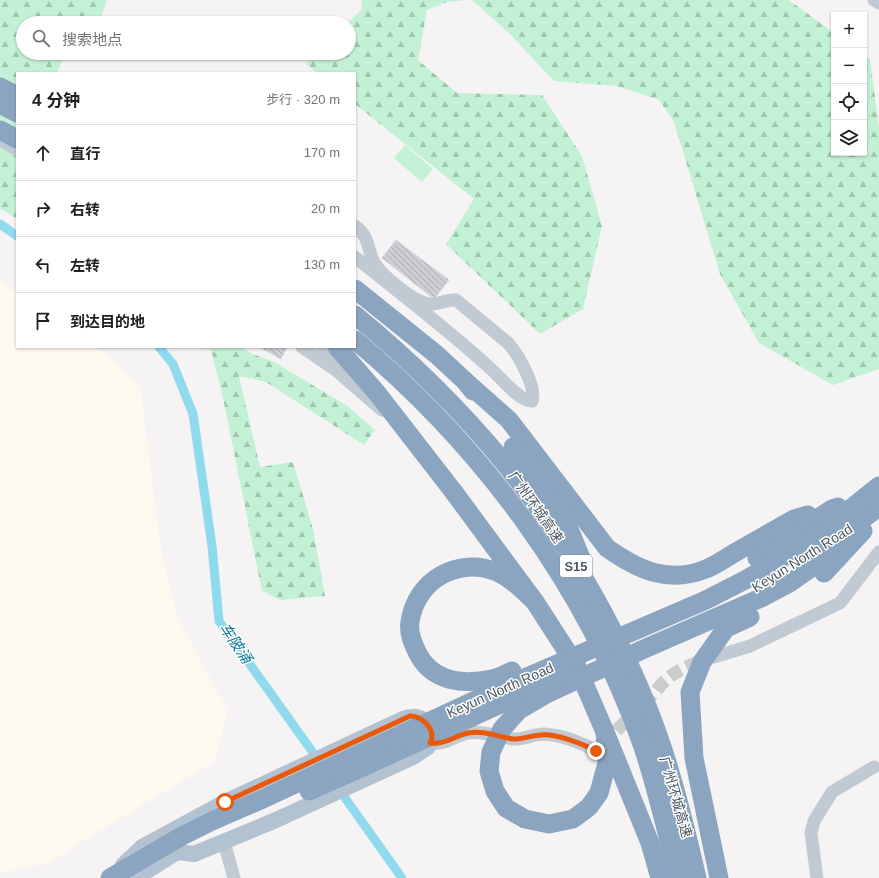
<!DOCTYPE html>
<html lang="zh">
<head>
<meta charset="utf-8">
<style>
	body { margin:0; font-family:Arial,"Noto Sans SC",sans-serif; background:#f6f6f6; color:#202124 }
	.controls { position:absolute; right:12px; top:12px; display:grid; overflow:hidden; border-radius:0px; box-shadow:0 1px 3px #0004 }
	.controls button { width:36px; height:36px; display:grid; place-items:center; padding:0; border:0; border-bottom:1px solid #e0e0e0; background:#fff; color:#202124; font:20px sans-serif }
	.stop { position:absolute; width:12px; height:12px; margin:-9px; border:3px solid #ea580c; border-radius:50%; background:#fff }
	.stop.end { background:#ea580c; border-color:#fff; box-shadow:0 1px 4px #0008 }
	.list { margin:0; padding:0; list-style:none }
	h2 { display:flex; justify-content:space-between; align-items:center; height:52px; margin:0; padding:0 16px; font-size:17px }
	h2 small { font-size:13px; font-weight:400; color:#757577 }
	.list li { display:grid; grid-template-columns:26px 1fr auto; gap:12px; align-items:center; box-sizing:border-box; height:56px; padding:0 16px; border-top:1px solid #e0e0e0 }
	.list b { display:block; font-size:15px; white-space:nowrap }
	.list em { font-size:13px; font-style:normal; color:#757577 }
	.icon { flex:none; width:22px; height:22px; fill:none; stroke:currentColor; stroke-width:2; stroke-linecap:round; stroke-linejoin:round }
	.map { position:relative; flex:none; width:879px; height:878px; overflow:hidden }
	.search { position:absolute; background:#fff; box-shadow:0 1px 3px #0004; left:16px; top:16px; width:340px; height:44px; display:flex; align-items:center; gap:10px; box-sizing:border-box; padding:0 14px; border-radius:22px; color:#757577; font-size:15px }
	.panel { position:absolute; background:#fff; box-shadow:0 1px 3px #0004; left:16px; top:72px; width:340px; height:276px; border-radius:0px }
	.map>svg:first-child { display:block }
</style>
</head>
<body>
<div class="map">
<svg width="879" height="878" viewBox="0 0 879 878">
	<defs>
		<pattern id="forest-firs" width="22" height="20" patternUnits="userSpaceOnUse"><rect width="22" height="20" fill="#c3f1d5"/><path d="M5 1l3.5 6h-7zM16 11l3.5 6h-7z" fill="#a0c6b0"/></pattern>
		<pattern id="building-back-hatch" width="6" height="6" patternUnits="userSpaceOnUse"><rect width="6" height="6" fill="#cdcfd5"/><path d="M-1 5l2 2M0 0l6 6M5-1l2 2" fill="none" stroke="#a8abb0"/></pattern>
	</defs>
	<rect width="100%" height="100%" fill="#f5f3f3"/>
	<path fill="#fdf9ef" d="M0,281L17,293V347H96L103,352L140,387L161,548L179,620L228,711L216,760L46,864L0,873Z"/>
	<g fill="url(#forest-firs)">
		<path d="M0,0H107L99,23H23V53H66L57,73H17V219L0,208Z"/>
		<path d="M361,0H465L447,2L427,10L418,60L457,93L542,95L582,156L602,226L583,309L540,334L446,244L474,199L355,104V73H317L306,64L318,53H349L348,23L362,9Z"/>
		<path d="M472,0H789L834,33V153H864V55L870,59L879,128V369L833,385L759,343L720,274L674,122L659,100L617,86L554,81L509,33Z"/>
		<path d="M191,347H242L250,353L274,362L346,405L375,430L364,445L266,382L239,376L260,467L293,462L313,529L325,596L281,600L262,591L222,393L211,350Z"/>
	</g>
	<path fill="#c3f1d5" d="M405,145L433,169L422,182L394,158Z"/>
	<g fill="none" stroke-linecap="round" stroke-linejoin="round">
		<g stroke="#90daee" stroke-width="9">
			<path d="M0,224L17,236"/>
			<path d="M159,347L173,364L193,414L212,546L219,621L319,761"/>
			<path d="M338,788L402,878"/>
		</g>
	</g>
	<g fill="url(#building-back-hatch)" stroke="#d7d9de">
		<path d="M396,240L449,280L434,299L382,258Z"/>
		<path d="M259,347H287L281,359Z"/>
	</g>
	<g fill="none" stroke-linecap="round" stroke-linejoin="round">
		<path stroke="#caccce" stroke-width="13" stroke-dasharray="13 6" stroke-linecap="butt" d="M603,744L656,691C669,673 687,666 707,659"/>
		<g stroke="#c1cad2" stroke-width="13">
			<path d="M874,0L879,3"/>
			<path d="M0,140L17,150"/>
			<path d="M355,226C368,236 367,244 372,258C377,273 414,302 429,304C438,305 447,299 456,300L508,343C518,354 537,387 532,401C519,401 502,379 492,370C449,330 401,294 355,257"/>
			<path d="M302,347L337,371L382,410"/>
			<path d="M323,347L346,369"/>
			<path d="M714,657L750,646L840,603L879,552"/>
			<path d="M431,743C446,745 454,736 468,733C483,730 499,737 513,739C522,740 534,734 544,734C561,735 581,742 596,751"/>
			<path d="M224,842L234,878"/>
			<path d="M817,878L811,833L814,821L832,792L874,767"/>
		</g>
		<path stroke="#b3c2d1" stroke-width="16" d="M123,865L142,847L225,802L403,719C421,712 431,723 432,740L428,747L413,757L276,820L194,854L177,852L136,878"/>
		<g stroke="#8ba5c1" stroke-width="19">
			<path d="M0,87L17,96"/>
			<path d="M0,104L17,113"/>
			<path d="M0,130L17,139"/>
			<path d="M355,289L437,355L465,381L473,391"/>
			<path d="M355,315C410,360 461,410 506,465C569,543 626,644 659,738C675,784 686,831 697,878"/>
			<path d="M355,340C483,447 586,586 642,744C657,788 667,833 678,878"/>
			<path d="M337,347L377,393L453,491L535,602L577,667L605,732L650,843L660,878"/>
			<path d="M465,381L509,420L607,548C638,570 668,584 706,569C716,565 726,558 736,552C755,541 775,530 794,519L808,515"/>
			<path d="M513,447L565,519L581,558"/>
			<path d="M757,558L832,509L838,507"/>
			<path d="M806,558L839,537L879,507"/>
			<path d="M824,573L863,531"/>
			<path d="M512,671C505,674 499,678 492,679C463,685 433,682 418,654C413,644 408,633 410,622C416,580 458,556 497,572C512,579 523,590 535,602"/>
			<path d="M605,732L607,763L599,793L589,807L573,819L549,824L525,819L506,808L495,791L489,771L491,752L502,729L519,710L548,693L644,649L761,598L791,582L828,556"/>
			<path d="M309,791C396,753 482,712 568,673"/>
			<path d="M110,878L182,836L212,821L263,799L499,689L706,600L747,579L810,541L879,486"/>
			<path d="M719,878L694,758L690,692L702,662L726,628L750,617"/>
		</g>
	</g>
	<g fill="none" stroke-linecap="round" stroke-linejoin="round">
		<path stroke="#ea580c" stroke-width="5" d="M225,802L410,716C422,716 437,730 430,743C445,745 454,736 468,733C483,730 499,737 513,739C519,740 533,735 541,735C555,733 583,744 596,751"/>
	</g>
	<g text-anchor="middle" dominant-baseline="central" stroke-width="3" stroke-linejoin="round" paint-order="stroke">
		<rect fill="#fff" stroke="#808990" stroke-width="1" x="560" y="555" width="32" height="22" rx="3"/>
		<g font-size="13" font-weight="bold" fill="#4a5661">
			<text x="576" y="566">S15</text>
		</g>
		<g font-size="14" fill="#4a5661" stroke="#fff">
			<text transform="translate(536 507) rotate(55)">广州环城高速</text>
			<text transform="translate(802 558) rotate(-32)">Keyun North Road</text>
			<text transform="translate(500 690) rotate(-24)">Keyun North Road</text>
			<text transform="translate(676 797) rotate(74)">广州环城高速</text>
		</g>
		<g font-size="15" font-style="italic" fill="#0c7c9b" stroke="#fff">
			<text transform="translate(236 643) rotate(56)">车陂涌</text>
		</g>
	</g>
</svg>
<div class="controls">
<button>+</button>
<button>−</button>
<button><svg class="icon" aria-label="locate" viewBox="0 0 24 24"><circle cx="12" cy="12" r="6"/><path d="M12 2v4M12 18v4M2 12h4M18 12h4"/></svg></button>
<button><svg class="icon" aria-label="layers" viewBox="0 0 24 24"><path d="M12 4l9 5-9 5-9-5zM3 14l9 5 9-5"/></svg></button>
</div>
<div class="stop" style="left:225px;top:802px"></div>
<div class="stop end" style="left:596px;top:751px"></div>
<div class="search"><svg class="icon" aria-label="search" viewBox="0 0 24 24"><circle cx="10" cy="10" r="6"/><path d="M15 15l6 6"/></svg>搜索地点</div>
<section class="panel">
<h2>4 分钟<small>步行 · 320 m</small></h2>
<ul class="list">
<li><svg class="icon" aria-label="ahead" viewBox="0 0 24 24"><path d="M12 20V5M6 11l6-6 6 6"/></svg><div><b>直行</b></div><em>170 m</em></li>
<li><svg class="icon" aria-label="right" viewBox="0 0 24 24"><path d="M7 20v-9h11M14 6l5 5-5 5"/></svg><div><b>右转</b></div><em>20 m</em></li>
<li><svg class="icon" aria-label="left" viewBox="0 0 24 24"><path d="M17 20v-9H6M10 6l-5 5 5 5"/></svg><div><b>左转</b></div><em>130 m</em></li>
<li><svg class="icon" aria-label="arrive" viewBox="0 0 24 24"><path d="M6 21V4h12l-3 4 3 4H6"/></svg><div><b>到达目的地</b></div></li>
</ul>
</section>
</div>
</body>
</html>
